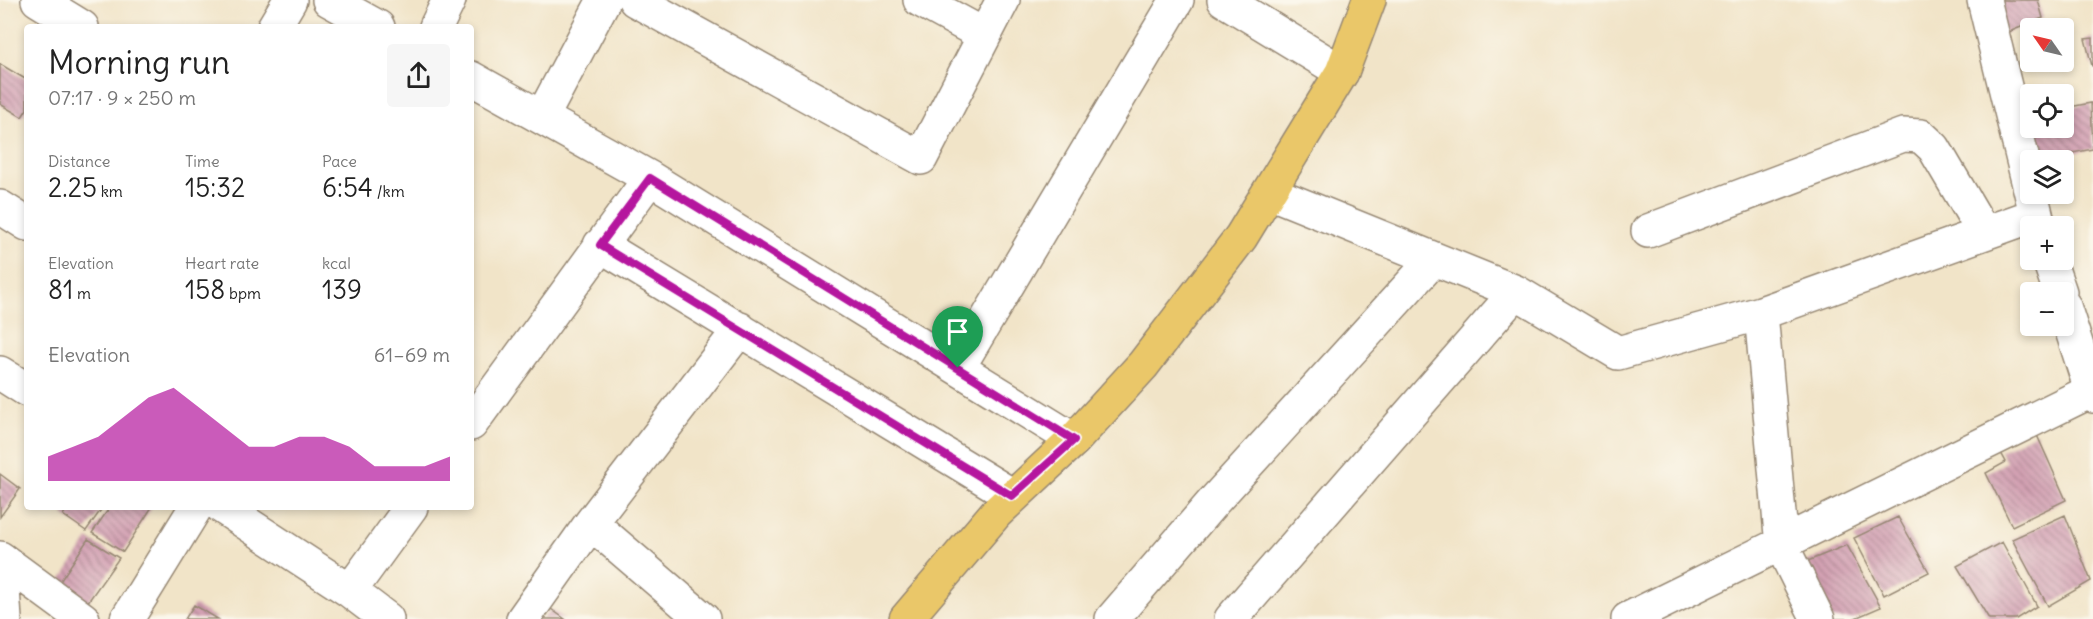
<!DOCTYPE html>
<meta charset="utf-8">
<style>
:root{--surface:#fff;--page:#f6f6f6;--text:#222;--muted:#767676;--accent:#b5179e}
body{margin:0;font-family:Delius,sans-serif;background:var(--page);color:var(--text);height:100vh;display:flex;flex-direction:column;font-size:22px;white-space:nowrap}
*{box-sizing:border-box;margin:0}
p{font-size:20px;color:var(--muted)}
.icon{flex:none;width:33px;height:33px;fill:none;stroke:currentColor;stroke-width:2;stroke-linecap:round;stroke-linejoin:round}
.map{position:relative;flex:1;overflow:hidden}
.details{position:absolute;left:24px;top:24px;width:450px;height:486px;display:flex;flex-direction:column;background:var(--surface);border-radius:6px;box-shadow:0 3px 9px #0003}
.details>*{flex:none}
.needle{width:39px;rotate:304deg}
.tools{position:absolute;left:2020px;top:18px;display:grid;gap:12px}
.tools a{display:grid;place-items:center;width:54px;height:54px;border-radius:6px;background:var(--surface);box-shadow:0 3px 9px #0003;font-size:30px}
.pin{position:absolute;display:grid;place-items:center;width:51px;height:51px;color:#fff;margin:-62px -26px;border-radius:50% 50% 50% 0;rotate:-45deg;box-shadow:0 0 6px #0007}
.pin .icon{rotate:45deg}
.round{display:grid;place-items:center;flex:none;width:63px;height:63px;border-radius:6px;background:var(--page)}
.overview{display:flex;align-items:center;justify-content:space-between;height:102px;padding:0 24px}
h1{font-size:33px;font-weight:600;line-height:45px}
.stats{display:grid;grid-template-columns:repeat(3,1fr);gap:9px;height:102px;padding:6px 24px}
.stats div{display:grid;align-content:center}
.stats b{font-size:26px;font-weight:600}
.stats small{font-size:16px;font-weight:400}
.stats p{font-size:16px}
.chart{height:168px;padding:12px 24px}
.chart p{display:flex;justify-content:space-between}
.chart svg{width:100%;height:108px;margin-top:6px;fill:var(--accent);opacity:.7}
.map>svg:first-child{display:block}
.building{fill:url(#building-back-hatch)}
.lines{fill:none;stroke-linecap:round;stroke-linejoin:round}
.minor-casing{stroke:#968773;stroke-width:36}
.major-casing{stroke:#968773;stroke-width:36}
.minor{stroke:#fff;stroke-width:33}
.major{stroke:#eac769;stroke-width:33}
.route-casing{stroke:#fff;stroke-width:12}
.route{stroke:#b5179e;stroke-width:8}
</style>
<div class="map">
<svg width="2093" height="619" viewBox="0 0 2093 619">
<defs>
<pattern id="building-back-hatch" width="6" height="6" patternUnits="userSpaceOnUse" patternTransform="scale(1.5)"><rect width="6" height="6" fill="#d3a1b3"/><path d="M-1 5l2 2M0 0l6 6M5-1l2 2" fill="none" stroke="#ac8391"/></pattern>
</defs>
<rect width="100%" height="100%" fill="#fbf7ec"/>
<filter id="ink" filterUnits="userSpaceOnUse"><feTurbulence type="fractalNoise" baseFrequency=".0167" numOctaves="2"/><feDisplacementMap in="SourceGraphic" scale="12" xChannelSelector="R" yChannelSelector="G"/><feConvolveMatrix kernelMatrix="1 2 1 2 8 2 1 2 1" color-interpolation-filters="sRGB"/></filter>
<filter id="wash" filterUnits="userSpaceOnUse"><feTurbulence type="fractalNoise" baseFrequency=".008" numOctaves="4" result="noise"/><feDisplacementMap in="SourceGraphic" scale="24" xChannelSelector="R" yChannelSelector="G"/><feGaussianBlur stdDeviation="1.35" result="paint"/><feColorMatrix in="noise" values="0 0 0 0 0 0 0 0 0 0 0 0 0 0 0 0 0 1.4 0 .05"/><feComposite in="paint" operator="in"/></filter>
<g filter="url(#wash)">
<rect width="100%" height="100%" fill="#f1e4c8"/>
<g id="blocks">
<path class="building" d="M1995,0H2038L2043,18L2004,34Z
M2093,38V66H2092L2085,39Z
M0,64L27,80V109L22,117L0,104Z
M2091,103L2093,149L2036,160L2031,128H2064V108Z
M2036,433L2066,500L2012,526L1986,473L2006,462L2000,451Z
M0,474L20,489L0,517Z
M68,507H103L86,531L63,515Z
M110,507H152L123,552L92,533Z
M2065,515L2091,581L2048,606L2012,539Z
M1898,517L1929,572L1884,595L1854,538Z
M88,539L119,558L85,606L57,586Z
M2002,542L2037,606L2016,619H1989L1957,566Z
M1847,545L1881,607L1853,619H1831L1803,563Z
M194,605L218,619H185Z
M551,609L565,619H543Z"/>
</g>
</g>
<g filter="url(#ink)">
<use href="#blocks" fill-opacity="0" stroke="#968773" stroke-width="1.5"/>
<g class="lines">
<defs>
<path id="minor" d="M38,0L82,27
M329,0L378,27
M635,0L921,158L1003,0
M920,0L984,35
M1224,0L1342,72
M1984,0L2039,226
M274,27L290,0
M436,27L449,0
M471,78L650,178L1074,440
M542,117L604,0
M1269,192L1516,292
M0,207L27,224
M1648,231L1903,135L1921,136L1934,148L1984,233
M600,245L1013,496
M2049,260L2060,292
M2064,306L2093,396
M1761,313L1782,546L1818,619
M958,368L1177,0
M0,373L27,390
M471,424L650,178
M222,507L350,591L387,619
M591,523L703,619
M0,558L83,619
M1,559L5,619
M350,591L411,507
M127,619L196,507
M523,619L591,523L740,329
M1112,619L1214,501L1434,259
M1231,619L1516,292L1618,353L1761,313L2035,215
M1628,619L2091,391"/>
<path id="major" d="M906,619L996,513L1074,440L1143,365L1241,237L1342,72L1369,0"/>
</defs>
<use href="#minor" class="minor-casing"/>
<use href="#major" class="major-casing"/>
<use href="#minor" class="minor"/>
<use href="#major" class="major"/>
</g>
</g>
<g class="lines" filter="url(#ink)">
<defs>
<path id="route" d="M650,178L1074,440L1012,496L600,245Z"/>
</defs>
<use href="#route" class="route-casing"/>
<use href="#route" class="route"/>
</g>
</svg>
<div class="tools">
<a><svg class="needle" viewBox="-14 -14 28 28"><path d="M0-13l5 13h-10z" fill="#e53935"/><path d="M0 13l5-13h-10z" fill="#767676"/></svg></a>
<a><svg class="icon" aria-label="locate" viewBox="0 0 24 24"><circle cx="12" cy="12" r="6"/><path d="M12 2v4M12 18v4M2 12h4M18 12h4"/></svg></a>
<a><svg class="icon" aria-label="layers" viewBox="0 0 24 24"><path d="M12 4l9 5-9 5-9-5zM3 14l9 5 9-5"/></svg></a>
<a>+</a>
<a>−</a>
</div>
<div class="pin" style="left:958px;top:368px;background:#1e9e55"><svg class="icon" aria-label="arrive" viewBox="0 0 24 24"><path d="M6 21V4h12l-3 4 3 4H6"/></svg></div>
<section class="details">
<div class="overview"><div><h1>Morning run</h1><p>07:17 · 9 × 250 m</p></div><a class="round"><svg class="icon" aria-label="share" viewBox="0 0 24 24"><path d="M12 15V3M7 8l5-5 5 5M5 13v7h14v-7"/></svg></a></div>
<div class="stats">
<div><p>Distance</p><b>2.25<small> km</small></b></div>
<div><p>Time</p><b>15:32</b></div>
<div><p>Pace</p><b>6:54<small> /km</small></b></div>
</div>
<div class="stats">
<div><p>Elevation</p><b>81<small> m</small></b></div>
<div><p>Heart rate</p><b>158<small> bpm</small></b></div>
<div><p>kcal</p><b>139</b></div>
</div>
<div class="chart"><p><span>Elevation</span>61–69 m</p>
<svg viewBox="0 0 160 44" preserveAspectRatio="none"><path d="M0 44V34L10 30L20 26L30 18L40 10L50 6L60 14L70 22L80 30L90 30L100 26L110 26L120 30L130 38L140 38L150 38L160 34V44z"/></svg>
</div>
</section>
</div>
